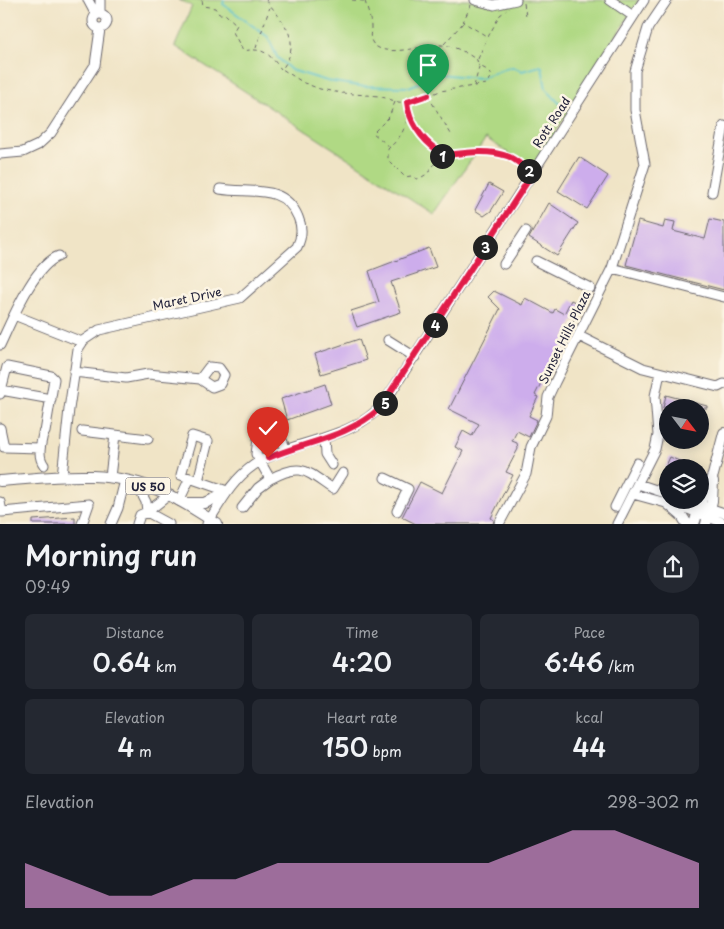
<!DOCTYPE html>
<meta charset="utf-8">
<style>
:root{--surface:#171b24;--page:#242831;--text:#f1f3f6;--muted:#9ea1a6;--accent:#d690ce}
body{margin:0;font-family:"Playpen Sans",sans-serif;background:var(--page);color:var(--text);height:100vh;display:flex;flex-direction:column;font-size:19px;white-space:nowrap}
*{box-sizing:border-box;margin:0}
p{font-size:16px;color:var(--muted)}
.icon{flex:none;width:28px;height:28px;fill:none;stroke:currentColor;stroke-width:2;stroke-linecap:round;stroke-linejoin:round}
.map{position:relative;height:524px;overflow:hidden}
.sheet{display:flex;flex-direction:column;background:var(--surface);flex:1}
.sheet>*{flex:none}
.needle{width:32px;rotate:122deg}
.fabs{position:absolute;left:659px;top:399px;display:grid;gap:10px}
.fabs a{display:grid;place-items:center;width:50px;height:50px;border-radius:50%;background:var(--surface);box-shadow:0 2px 12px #0003;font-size:25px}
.pin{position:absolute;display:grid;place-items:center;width:42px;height:42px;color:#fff;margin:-51px -21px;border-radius:50% 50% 50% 0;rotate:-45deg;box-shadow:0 0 5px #0007}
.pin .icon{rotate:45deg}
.km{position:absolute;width:25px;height:25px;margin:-12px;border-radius:50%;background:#222;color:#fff;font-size:14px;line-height:25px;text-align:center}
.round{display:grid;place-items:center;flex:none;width:52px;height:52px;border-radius:26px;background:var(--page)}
.head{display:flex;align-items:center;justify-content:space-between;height:85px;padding:0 25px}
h1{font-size:28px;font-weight:600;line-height:38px}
.metrics{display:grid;grid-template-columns:repeat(3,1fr);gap:8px;height:85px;padding:5px 25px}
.metrics div{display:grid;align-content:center;border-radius:8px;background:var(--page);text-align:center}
.metrics b{font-size:25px;font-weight:600}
.metrics small{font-size:14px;font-weight:400}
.metrics p{font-size:14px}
.chart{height:140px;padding:10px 25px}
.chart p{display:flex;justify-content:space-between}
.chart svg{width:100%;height:90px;margin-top:5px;fill:var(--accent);opacity:.7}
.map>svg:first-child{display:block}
.green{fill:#b0d984;stroke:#697e60}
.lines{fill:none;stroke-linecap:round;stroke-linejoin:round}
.stream{stroke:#50bec7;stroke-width:2}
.building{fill:#cdadec}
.minor-casing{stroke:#6a666c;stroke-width:11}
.major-casing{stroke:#6a666c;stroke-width:12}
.path{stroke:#6a666c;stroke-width:1;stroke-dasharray:4 4;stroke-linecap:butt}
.minor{stroke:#fff;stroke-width:9}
.major{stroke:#fff;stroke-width:10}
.route-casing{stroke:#fff;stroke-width:10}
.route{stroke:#e11d48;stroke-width:6}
.labels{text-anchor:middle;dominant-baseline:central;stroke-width:5;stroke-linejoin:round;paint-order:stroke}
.shield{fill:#fcf5e5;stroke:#63616e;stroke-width:1}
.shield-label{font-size:11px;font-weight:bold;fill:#22223b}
.street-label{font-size:12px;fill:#22223b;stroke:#fcf5e5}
</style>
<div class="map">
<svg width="724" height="524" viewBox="0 0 724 524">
<rect width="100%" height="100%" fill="#fcf5e5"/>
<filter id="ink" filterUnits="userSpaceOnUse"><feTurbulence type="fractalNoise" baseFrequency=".02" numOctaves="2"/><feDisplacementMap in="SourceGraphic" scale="10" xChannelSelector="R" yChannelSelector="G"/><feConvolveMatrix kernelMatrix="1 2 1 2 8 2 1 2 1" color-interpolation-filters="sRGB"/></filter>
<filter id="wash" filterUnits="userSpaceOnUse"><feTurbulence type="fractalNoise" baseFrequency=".0096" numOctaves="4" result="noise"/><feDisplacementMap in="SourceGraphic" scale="20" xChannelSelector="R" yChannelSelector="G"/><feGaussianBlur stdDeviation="1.12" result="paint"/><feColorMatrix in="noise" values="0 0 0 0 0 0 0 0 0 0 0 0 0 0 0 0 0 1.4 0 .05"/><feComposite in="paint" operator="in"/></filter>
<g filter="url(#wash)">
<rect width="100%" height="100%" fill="#f0e4c6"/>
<path class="green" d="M179,0H639L532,169L486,138L434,214L175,46L192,6Z"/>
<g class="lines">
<path class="stream" d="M224,0L223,4L268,37L277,57L291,70L327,81L359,86L409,87L439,74L480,78L506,68L513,67L522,71L540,66L542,67L546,89L561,105"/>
</g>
<g id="blocks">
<path class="building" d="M579,157L608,176L587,209L558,191Z
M489,184L503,192L491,211L484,216L475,210Z
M549,203L578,223L557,256L529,238Z
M710,219L724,222V290L626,265L638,221L663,228L665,220L675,222L673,231L705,239Z
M429,248L436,267L391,282L401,312L357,327L351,311L379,302L369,271Z
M494,291L522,305L525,298L553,313L555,309L564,314L571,300L581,305L565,337L569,339L559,360L554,357L535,395L538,397L529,416L537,420L529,437L517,431L512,441L517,443L518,449L506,472L513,475L491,518L494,520L493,524H416L402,517L420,482L442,493L463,451L455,447L463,431L472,436L479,424L449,409L500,309L488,297Z
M359,339L366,360L321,374L315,354Z
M325,384L331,404L287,420L281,399Z
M666,395L707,406V408H663Z
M670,457L686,464L684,468H665Z
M75,517V524H33V520Z"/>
</g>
</g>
<g filter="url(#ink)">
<use href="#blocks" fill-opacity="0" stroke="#6a666c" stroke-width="1"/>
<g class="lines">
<defs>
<path id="minor" d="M88,0L96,15
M475,0L494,5L516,0
M610,0L633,16
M100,13V0
M93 21a7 7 0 1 1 14 0a7 7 0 1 1-14 0Z
M0,154L23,152L38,145L51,133L95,65L100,29
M712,192L724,126
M536,261L590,288
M504,264L526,231
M612,268L645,164L635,110V71L648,28L667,0
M14,315L82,342
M579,336L643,368L718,387L724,384
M388,340L415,357
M0,345C12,320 33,266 59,256
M74,372L126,378L148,374L200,379L212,387L220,384L224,375L219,368L209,367L200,379
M1,390L51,399
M0,394L7,367L51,376L54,379L45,432L43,434C41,444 37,456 44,465
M0,428L4,447L40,448
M82,431L115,435
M324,438L325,454L332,465
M285,451C284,439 278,433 266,432L258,439L256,454L270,479C302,462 306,471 333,489L343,473
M62,476L69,409L78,349L84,340L99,330L240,298L297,247C302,237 303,228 298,217C284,183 250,194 220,189
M110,477L115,435L148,439
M385,478L408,489L397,511
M198,481L208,441L192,436L181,475L227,491
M136,483L146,502L147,512L169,495
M638,484L668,494
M633,494L688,509L724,523
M685,500L724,513
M179,501L190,478
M0,502L2,512L89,504L82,524
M615,507L637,463
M242,508L258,488L270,479
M111,524L118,508L125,480
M137,524L140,515L147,512L169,524
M207,524C221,502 232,480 254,465C295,438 351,442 384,403L644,0
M499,524L526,474L531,447L546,416L548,397L555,382L612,268L724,297
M617,524L655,449L658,435L655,396L660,373"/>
<path id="major" d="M0,481C54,477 109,468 160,491C181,500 199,512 217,524
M185,503H205L225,494
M668,504L682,516L687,524
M694,524L702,499L713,475L724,433
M706,524L712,501L713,481"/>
</defs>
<use href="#minor" class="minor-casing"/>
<use href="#major" class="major-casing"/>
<path class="path" d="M202,0L203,6L215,8L219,14H225L237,25L233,32L243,51C264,47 269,54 281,69
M266,0C284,23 303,41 282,69L304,83L320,89L341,93L379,96L398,102L411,103L440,91L474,86L479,68L477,60C467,53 455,46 442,45C426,44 382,60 372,42C369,36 371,34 371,27C371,19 367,9 365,1L369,0
M352,0L364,1
M524,3L526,16
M471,5L463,22L488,37L500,15L507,10
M444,44L463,23
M256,48L270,7
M478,59L487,38
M474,86L487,84L492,76L489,71L478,65
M428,96L451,134
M395,102L389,117L373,133L390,147C404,135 409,121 407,103
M390,147L388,149V160L405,177L411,176L417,179C430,175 437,164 437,150L422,137L409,117
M438,156C475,152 494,145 526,169"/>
<use href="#minor" class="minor"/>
<use href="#major" class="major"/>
</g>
</g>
<g class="lines" filter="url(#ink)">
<defs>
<path id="route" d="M268,458C305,442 349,437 380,408L533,173C524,168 516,159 507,156C485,148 459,154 437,156V150C421,139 409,121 407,102L428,95"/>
</defs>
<use href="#route" class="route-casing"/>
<use href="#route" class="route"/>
</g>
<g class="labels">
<rect class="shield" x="125.5" y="477.5" width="45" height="17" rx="4"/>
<g class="shield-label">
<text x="148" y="486">US 50</text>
</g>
<g class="street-label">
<text transform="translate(551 122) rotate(-57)">Rott Road</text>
<text transform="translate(187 298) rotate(-12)">Maret Drive</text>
<text transform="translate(564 337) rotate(-64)">Sunset Hills Plaza</text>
</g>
</g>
</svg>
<div class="fabs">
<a><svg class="needle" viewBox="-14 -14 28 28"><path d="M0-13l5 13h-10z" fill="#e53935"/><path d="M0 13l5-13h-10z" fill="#9ea1a6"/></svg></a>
<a><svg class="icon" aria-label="layers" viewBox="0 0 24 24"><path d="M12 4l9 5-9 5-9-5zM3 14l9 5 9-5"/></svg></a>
</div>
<div class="pin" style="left:428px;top:95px;background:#1e9e55"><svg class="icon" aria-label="arrive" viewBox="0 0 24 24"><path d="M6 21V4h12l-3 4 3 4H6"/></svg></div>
<div class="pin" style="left:268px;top:458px;background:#d93025"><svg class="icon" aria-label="check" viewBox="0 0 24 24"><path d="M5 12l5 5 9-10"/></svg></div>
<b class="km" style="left:442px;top:156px">1</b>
<b class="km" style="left:529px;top:171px">2</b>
<b class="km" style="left:485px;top:247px">3</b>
<b class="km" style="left:435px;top:325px">4</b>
<b class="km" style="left:385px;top:403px">5</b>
</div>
<section class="sheet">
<div class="head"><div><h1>Morning run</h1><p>09:49</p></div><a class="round"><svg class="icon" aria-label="share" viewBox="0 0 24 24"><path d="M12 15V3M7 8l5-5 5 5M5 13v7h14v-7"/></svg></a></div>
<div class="metrics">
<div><p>Distance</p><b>0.64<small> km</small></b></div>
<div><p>Time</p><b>4:20</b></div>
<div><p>Pace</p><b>6:46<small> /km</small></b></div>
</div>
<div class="metrics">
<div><p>Elevation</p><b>4<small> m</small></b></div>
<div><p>Heart rate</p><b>150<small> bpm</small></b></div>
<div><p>kcal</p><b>44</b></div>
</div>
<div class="chart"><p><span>Elevation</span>298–302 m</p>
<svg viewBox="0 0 160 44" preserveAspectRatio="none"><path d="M0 44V22L10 30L20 38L30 38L40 30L50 30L60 22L70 22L80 22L90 22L100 22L110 22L120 14L130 6L140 6L150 14L160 22V44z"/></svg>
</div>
</section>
